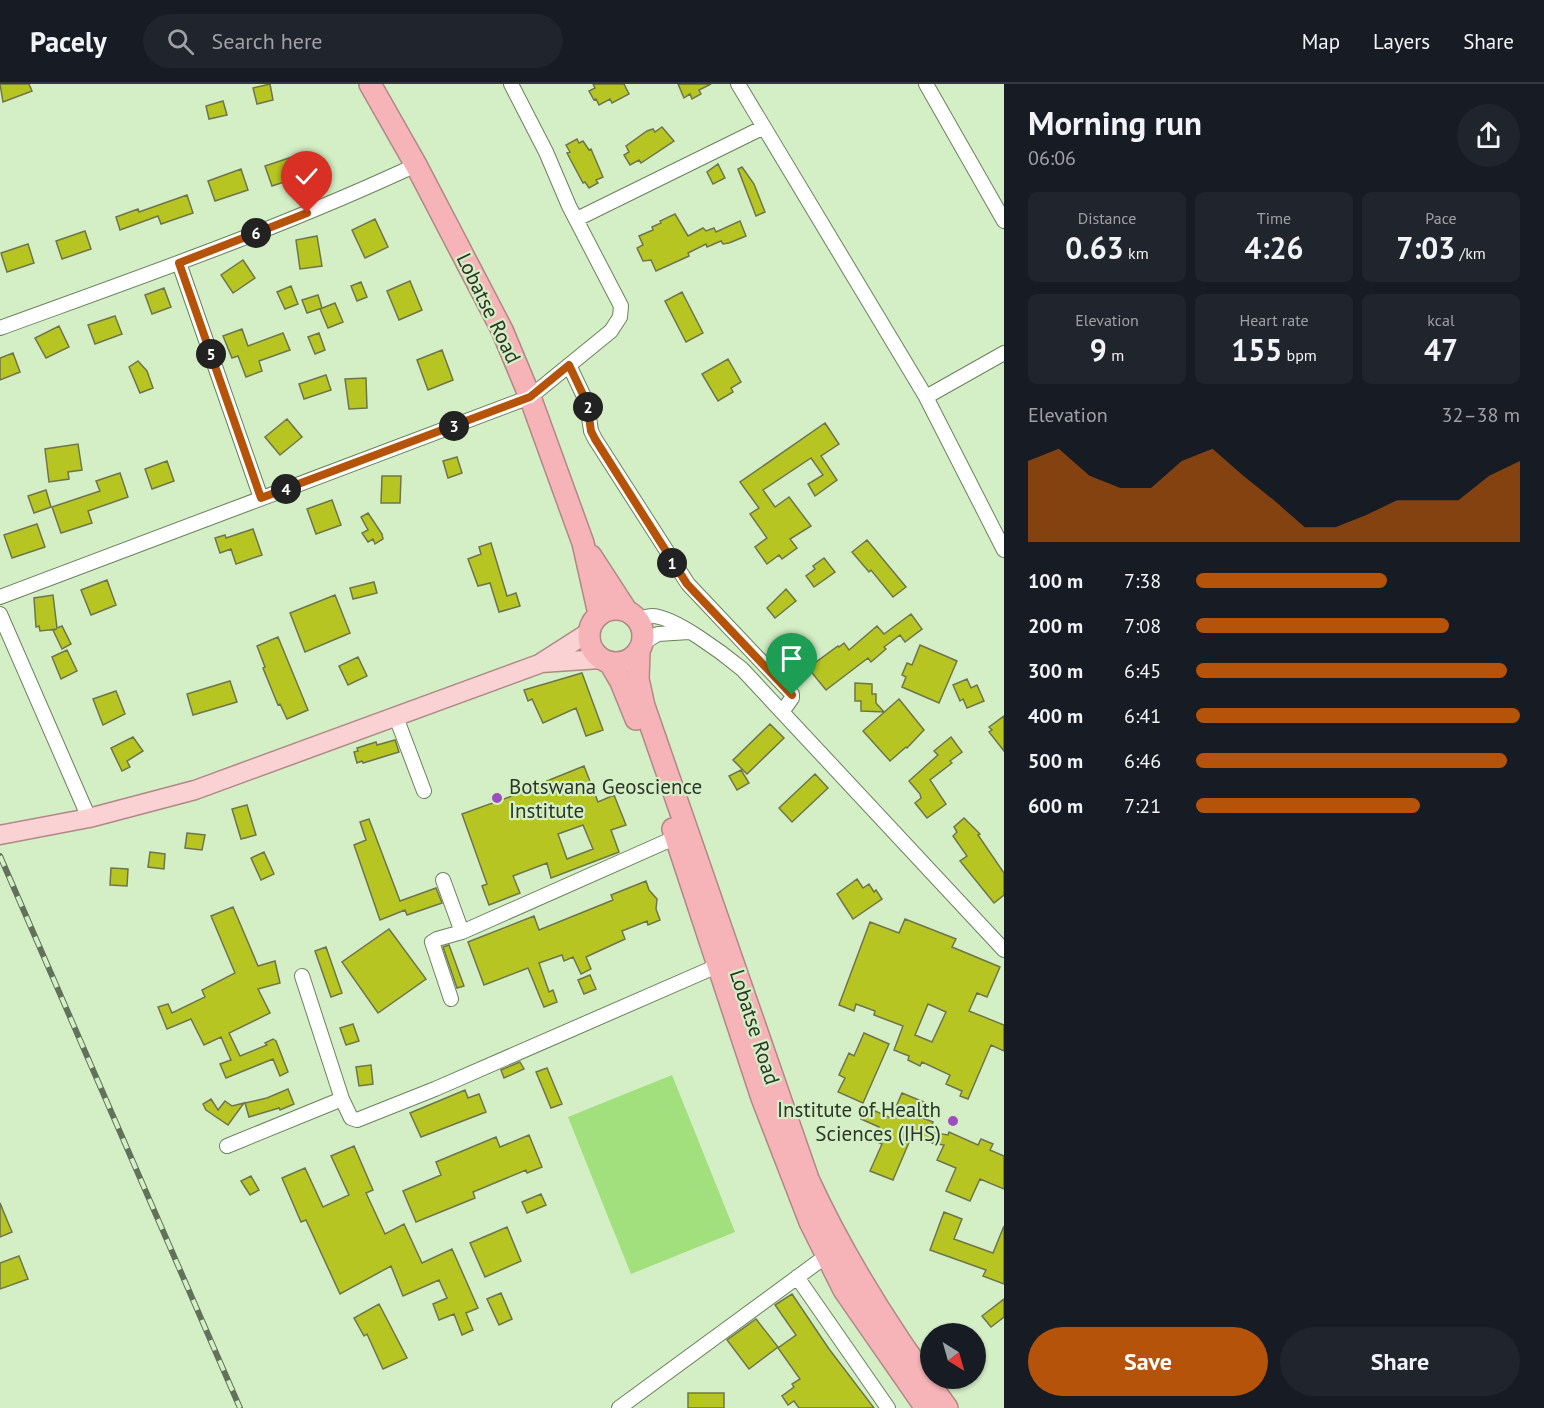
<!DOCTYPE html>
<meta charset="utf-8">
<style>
:root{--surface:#171b24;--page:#20242c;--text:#f1f3f6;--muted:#9ea1a6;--line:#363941;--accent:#b45309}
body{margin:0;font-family:"PT Sans",sans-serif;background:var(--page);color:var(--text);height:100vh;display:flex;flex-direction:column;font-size:22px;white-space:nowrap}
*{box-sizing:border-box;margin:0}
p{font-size:20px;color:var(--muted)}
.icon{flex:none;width:33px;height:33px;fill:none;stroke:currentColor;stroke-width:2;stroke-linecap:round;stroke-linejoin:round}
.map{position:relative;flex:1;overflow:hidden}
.side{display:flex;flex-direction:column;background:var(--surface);width:540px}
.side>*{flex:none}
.needle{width:39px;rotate:143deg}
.controls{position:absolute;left:920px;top:1239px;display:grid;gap:12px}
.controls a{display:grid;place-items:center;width:66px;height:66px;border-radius:50%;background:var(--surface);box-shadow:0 2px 4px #0004;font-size:30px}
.pin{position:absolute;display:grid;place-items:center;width:51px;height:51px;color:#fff;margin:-62px -26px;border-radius:50% 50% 50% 0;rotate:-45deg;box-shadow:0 0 6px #0007}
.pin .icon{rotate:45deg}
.km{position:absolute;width:30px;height:30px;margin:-15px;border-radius:50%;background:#222;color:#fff;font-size:16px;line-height:30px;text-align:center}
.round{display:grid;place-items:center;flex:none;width:63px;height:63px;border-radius:32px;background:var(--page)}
.overview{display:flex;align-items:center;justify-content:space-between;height:102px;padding:0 24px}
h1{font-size:33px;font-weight:800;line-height:45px}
.figures{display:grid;grid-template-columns:repeat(3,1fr);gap:9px;height:102px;padding:6px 24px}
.figures div{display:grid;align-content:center;border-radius:9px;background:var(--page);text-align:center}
.figures b{font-size:30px;font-weight:800}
.figures small{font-size:16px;font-weight:400}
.figures p{font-size:16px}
.chart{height:168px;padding:12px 24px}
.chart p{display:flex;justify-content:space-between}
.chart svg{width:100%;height:108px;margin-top:6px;fill:var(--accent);opacity:.7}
.primary-button{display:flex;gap:12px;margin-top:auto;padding:12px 24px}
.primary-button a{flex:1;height:69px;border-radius:36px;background:var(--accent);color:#fff;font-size:24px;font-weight:800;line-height:69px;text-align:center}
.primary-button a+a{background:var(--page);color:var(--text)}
ul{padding:0 24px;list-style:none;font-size:20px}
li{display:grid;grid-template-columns:96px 72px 1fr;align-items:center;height:45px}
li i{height:15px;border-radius:8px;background:var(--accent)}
header{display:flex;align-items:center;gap:36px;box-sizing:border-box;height:84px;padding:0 30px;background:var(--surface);border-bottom:2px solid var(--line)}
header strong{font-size:28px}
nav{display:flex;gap:33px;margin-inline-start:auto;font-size:21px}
.search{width:420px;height:54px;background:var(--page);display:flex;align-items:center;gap:15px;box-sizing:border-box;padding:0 21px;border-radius:33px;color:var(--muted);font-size:22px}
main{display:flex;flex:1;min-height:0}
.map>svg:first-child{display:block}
.green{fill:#a1e07c}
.building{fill:#b7c523;stroke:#6f754a;stroke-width:1.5;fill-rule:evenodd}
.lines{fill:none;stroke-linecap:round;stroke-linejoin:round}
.minor-casing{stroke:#6a825d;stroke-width:16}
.major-casing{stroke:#b08885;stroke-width:21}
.highway-casing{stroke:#b08885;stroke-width:24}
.minor{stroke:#fff;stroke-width:14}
.major{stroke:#fad2d4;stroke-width:18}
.highway{stroke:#f7b4b8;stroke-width:21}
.rail-casing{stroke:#62725a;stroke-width:6}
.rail{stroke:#d4efc6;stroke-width:4;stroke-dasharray:11;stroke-linecap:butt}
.route-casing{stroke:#fff;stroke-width:12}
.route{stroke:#b45309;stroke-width:8}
.poi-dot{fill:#9d4dbe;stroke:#d4efc6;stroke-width:2}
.labels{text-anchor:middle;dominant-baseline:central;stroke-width:4.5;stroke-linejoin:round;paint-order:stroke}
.street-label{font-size:21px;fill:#2b3626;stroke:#d4efc6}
.poi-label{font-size:21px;fill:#2b3626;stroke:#d4efc6;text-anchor:start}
</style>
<header>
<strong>Pacely</strong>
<div class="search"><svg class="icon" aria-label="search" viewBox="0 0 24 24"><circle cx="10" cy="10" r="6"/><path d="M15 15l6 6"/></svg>Search here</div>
<nav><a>Map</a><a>Layers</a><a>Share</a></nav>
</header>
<main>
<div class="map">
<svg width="1004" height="1324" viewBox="0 0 1004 1324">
<rect width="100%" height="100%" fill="#d4efc6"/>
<path class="green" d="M672,991L735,1148L631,1190L568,1033Z"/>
<path class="building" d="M0,0H29L32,7L3,18Z
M270,0L273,16L257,20L253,4Z
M593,0H624L629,10L612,19L610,15L599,21L596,15L594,16L589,7L595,4Z
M678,0H711L699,6L701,10L692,15L690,10L684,14Z
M223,17L227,31L209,35L206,22Z
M662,43L674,57L641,79L639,76L630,81L624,71L629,68L626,62L647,47L653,45L655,48Z
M577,55L579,59L583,57L589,66L591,65L603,93L596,96L598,99L589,104L585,98L583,99L567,69L570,68L566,61Z
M292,73L299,93L272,102L265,82Z
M718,80L725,94L713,100L707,88Z
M742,83L754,100L765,128L756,132L738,85Z
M241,85L248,106L215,117L208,97Z
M187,111L193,129L161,140L158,132L120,146L116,133L138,125L139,128Z
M675,130L688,152L703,144L706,147L714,144L716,148L740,137L746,152L729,159L723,160L721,157L707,163L706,160L688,169L689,172L656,187L651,176L643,177L637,164L643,161L639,152L653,146L652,143L661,139L660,137Z
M375,135L388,163L365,174L352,146Z
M85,147L91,165L62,175L56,157Z
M317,152L322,182L300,185L296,156Z
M28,160L34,179L7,188L1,169Z
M243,176L255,194L233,209L221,191Z
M410,197L422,226L399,236L387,207Z
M361,198L367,213L357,217L351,202Z
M291,202L298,220L285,225L277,208Z
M164,204L171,223L152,230L145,211Z
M682,208L703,249L686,258L665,217Z
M318,211L322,224L307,229L302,216Z
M335,219L343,238L328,244L320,225Z
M115,232L122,250L95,260L88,241Z
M59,242L69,263L46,274L35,254Z
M242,245L248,262L283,249L290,266L259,277L262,287L246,293L238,272L232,274L223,252Z
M319,249L325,266L315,270L308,253Z
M442,266L453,296L428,306L417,276Z
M13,269L20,288L0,296V274Z
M728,275L741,298L731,304L733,308L718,317L702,290Z
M138,277L147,287L153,304L140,309L129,283Z
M326,291L331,306L304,315L299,300Z
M366,294L367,324L349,325L345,295Z
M287,335L302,353L280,371L265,353Z
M825,339L839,360L821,372L837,396L815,412L808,400L823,391L811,374L763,406L775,423L789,413L811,442L790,455L797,464L782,475L779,471L767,480L755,463L767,454L750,430L759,424L740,398Z
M78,360L82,386L68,388L69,395L49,398L45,365Z
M457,373L462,389L448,394L443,377Z
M167,377L174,397L152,405L145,385Z
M120,389L128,413L88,427L92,439L61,449L52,423L100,407L96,397Z
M382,392H401L400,419H381Z
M46,406L51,423L34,429L28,412Z
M332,416L341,441L316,450L307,425Z
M368,429L382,450L383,455L375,460L373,455L368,458L362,449L368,446L361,433Z
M37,440L45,463L12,474L4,451Z
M253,445L262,471L236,480L231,465L220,469L215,454L225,451L226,454Z
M867,456L906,503L893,513L871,486L869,488L852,468Z
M491,459L507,512L516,509L520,522L499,528L490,499L478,502L468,475L481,470L479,463Z
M824,474L835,488L814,503L806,492L815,485L813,482Z
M107,496L116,521L91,531L81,506Z
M374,498L377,509L353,515L350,504Z
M786,505L796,517L775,534L767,524Z
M53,511L57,544L62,542L71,560L62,565L53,546L57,545L40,547L39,542L36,543L34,514Z
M335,511L350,549L305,568L290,529Z
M911,530L922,545L905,558L900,551L884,563L886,565L871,578L868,574L826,606L808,584L838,562L839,563L844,559L849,566L877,542L884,550Z
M278,553L308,626L287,635L280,620L278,621L263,584L265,583L257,562Z
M920,561L957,577L939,619L902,603L906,593L902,591L907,579L912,581Z
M67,566L77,587L61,595L52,573Z
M358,573L367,592L348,601L339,582Z
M582,589L603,646L586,652L576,624L543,639L532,615L528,617L524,606Z
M967,595L971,604L977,601L984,617L967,624L963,615L960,617L953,601Z
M230,597L237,618L193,631L187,610Z
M855,599L872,600V610H876V619L884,628L861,627V617H855Z
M116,607L125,630L103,641L93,615Z
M899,615L924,646L907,664L906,663L890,677L863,647Z
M1004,632V667L989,648L992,646L989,643Z
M770,640L784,654L747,690L733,676Z
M133,653L143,667L127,677L130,683L122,687L111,664Z
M951,653L962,668L950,677L952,679L930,696L946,720L927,734L915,719L921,714L920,710L909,697L938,671L934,667Z
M395,656L399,668L363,679L362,677L357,679L354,668L358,667L357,664L376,658L377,661Z
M584,682L598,718L614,711L626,741L611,746L619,768L551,794L547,779L513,792L520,809L489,821L482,802L487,800L462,730L548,699L547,697ZM583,741L593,765L567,775L558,750Z
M741,686L749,699L737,706L729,692Z
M815,690L828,704L792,738L779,724Z
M247,721L256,751L241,755L232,725Z
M964,734L980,750L978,751L1004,789V811L994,819L960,777L967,772L953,752L957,748L954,743Z
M369,735L400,817L436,804L442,819L407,831L405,826L380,836L354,761L366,756L360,738Z
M187,749L205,751L202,766L185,764Z
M150,768L165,770L164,785L148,783Z
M264,768L274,790L261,796L251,774Z
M111,784L128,785L127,802L110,801Z
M857,795L863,804L869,800L874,808L876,806L882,815L853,835L837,810Z
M646,797L649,806L657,815L656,825L660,836L648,841L647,837L622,847L625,855L586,873L591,885L581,890L573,873L564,877L562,871L539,879L549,908L553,906L557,918L544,923L528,884L484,901L468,858L534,832L539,846L613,816L611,811Z
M233,823L258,882L275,877L280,899L258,905L270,929L229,949L240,972L267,961L265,959L273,955L276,957L288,988L280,992L273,975L226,994L220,980L231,976L221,953L204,961L191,935L167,945L158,923L168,920L172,929L205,913L202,906L235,889L211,832Z
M905,835L956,855L952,863L1000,883L987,913L977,909L969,927L1004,941V967L991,961L968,1015L960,1012L962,1007L946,1000L950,991L922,978L920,982L908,976L909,972L894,966L903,942L874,931L875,927L856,920L854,927L839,921L870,838L899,849ZM928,920L946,928L932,958L915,951Z
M389,845L426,895L378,929L342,878Z
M449,861L464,902L457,904L443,863Z
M326,863L342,909L331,913L315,867Z
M590,891L596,905L584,910L578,896Z
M353,940L359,957L346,961L340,944Z
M864,949L889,960L863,1019L838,1008L845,994L839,991L849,969L854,972Z
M520,978L524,985L504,994L501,986Z
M371,981L373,1000L359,1002L356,983Z
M547,984L562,1020L551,1024L536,988Z
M288,1005L294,1020L280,1026L279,1024L249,1033L245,1019L267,1014Z
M465,1006L468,1014L479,1010L486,1028L421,1053L410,1029Z
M902,1009L926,1019L920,1033L933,1038L929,1048L948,1051L949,1048L978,1061L981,1055L993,1060L990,1066L1004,1072V1105L980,1095L970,1117L946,1107L956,1084L937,1076L944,1061L932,1059V1057L913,1049L893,1096L870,1087L882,1060L873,1056L879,1043L861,1035L866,1023L891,1034Z
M211,1015L218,1026L225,1017L232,1022L244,1019L228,1041L206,1026L203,1020Z
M529,1051L542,1083L527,1089L526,1086L473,1108L475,1114L416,1138L403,1107L441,1091L436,1078L496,1053L500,1063Z
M354,1062L373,1106L366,1109L385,1150L404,1140L422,1179L452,1165L478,1224L466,1229L473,1246L462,1251L454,1230L439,1236L433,1220L447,1214L439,1196L403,1212L391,1182L340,1210L306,1136L301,1138L282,1094L305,1084L323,1123L349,1111L331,1072Z
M251,1092L259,1106L250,1111L241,1097Z
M541,1110L546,1121L527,1129L522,1118Z
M0,1119L12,1148L0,1153Z
M944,1128L962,1135L954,1155L993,1169L1004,1142V1200L983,1192L986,1186L930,1166Z
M507,1143L521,1177L485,1193L470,1159Z
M19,1172L28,1195L0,1205V1179Z
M501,1209L512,1235L499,1241L487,1215Z
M792,1210L829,1265L874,1324H799L794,1317L788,1321L782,1312L794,1303L792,1300L800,1295L778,1264L796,1251L775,1221Z
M1004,1215V1233L991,1243L982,1232Z
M379,1220L407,1274L383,1285L367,1250L364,1252L354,1234Z
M756,1235L778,1263L749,1285L727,1256Z
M688,1309H724V1324H688Z"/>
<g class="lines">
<defs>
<path id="minor" d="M738,0L926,313L1004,466
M926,0L1004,137
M577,135L762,44
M179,179L261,414
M0,244C140,193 281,144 416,81
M569,281L587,319L591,347L595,355L688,500L792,610V614L782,628
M926,313L1004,269
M0,513L530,313L611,247L620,233L621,222L569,122L546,68L511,0
M0,530L89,734
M638,535C643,534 648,532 652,532C674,532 725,571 742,585L1004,866
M643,559L658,550L689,548
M396,633L424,707
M443,796L462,848L681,751
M302,892L342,1015L351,1034L357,1036L435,1005L724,879
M451,915L432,858L437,855L462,848
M227,1062L342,1015
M797,1193L888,1324
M619,1324L833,1167"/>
<path id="major" d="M541,579L600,575
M0,751L89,734L195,706L539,580L589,548"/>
<path id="highway" d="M370,0L416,81L502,246L530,313L583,459L599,530
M591,472L626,526
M589 552a27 27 0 1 1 54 0a27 27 0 1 1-54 0Z
M639,568L638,595L644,622L808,1095C846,1178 893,1251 947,1324
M610,579L621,598L636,635
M673,745L762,1014L810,1138L844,1206L926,1324"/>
</defs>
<use href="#minor" class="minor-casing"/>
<use href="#major" class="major-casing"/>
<use href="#highway" class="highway-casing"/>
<use href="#minor" class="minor"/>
<use href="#major" class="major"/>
<use href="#highway" class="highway"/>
<defs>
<path id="rail" d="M0,772L240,1324"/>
</defs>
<use href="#rail" class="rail-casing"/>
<use href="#rail" class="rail"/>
</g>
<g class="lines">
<defs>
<path id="route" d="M307,129L179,179L261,414L530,313L569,281L587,319L591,347L595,355L687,500L792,611"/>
</defs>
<use href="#route" class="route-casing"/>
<use href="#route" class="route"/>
</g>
<g class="poi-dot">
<circle cx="497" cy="714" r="6"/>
<circle cx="953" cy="1037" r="6"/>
</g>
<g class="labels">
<g class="street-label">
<text transform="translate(489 224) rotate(64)">Lobatse Road</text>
<text transform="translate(755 943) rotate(72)">Lobatse Road</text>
</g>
<g class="poi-label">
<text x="509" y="702">Botswana Geoscience<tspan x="509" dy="24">Institute</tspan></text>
<text x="941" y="1025" text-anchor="end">Institute of Health<tspan x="941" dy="24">Sciences (IHS)</tspan></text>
</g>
</g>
</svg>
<div class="controls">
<a><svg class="needle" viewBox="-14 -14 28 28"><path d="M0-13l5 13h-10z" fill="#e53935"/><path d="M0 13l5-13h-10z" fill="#9ea1a6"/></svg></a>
</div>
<div class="pin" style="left:792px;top:611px;background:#1e9e55"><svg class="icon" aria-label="arrive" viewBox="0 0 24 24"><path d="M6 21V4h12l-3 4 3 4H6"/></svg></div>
<div class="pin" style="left:307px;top:129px;background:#d93025"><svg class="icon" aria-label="check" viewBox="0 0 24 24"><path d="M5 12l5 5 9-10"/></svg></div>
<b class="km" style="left:672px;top:479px">1</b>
<b class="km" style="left:588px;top:323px">2</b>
<b class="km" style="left:454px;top:342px">3</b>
<b class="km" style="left:286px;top:405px">4</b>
<b class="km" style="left:211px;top:270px">5</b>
<b class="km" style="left:256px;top:149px">6</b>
</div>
<section class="side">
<div class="overview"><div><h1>Morning run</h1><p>06:06</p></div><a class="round"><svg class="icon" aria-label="share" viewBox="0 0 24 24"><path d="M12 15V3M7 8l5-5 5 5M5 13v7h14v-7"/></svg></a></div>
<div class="figures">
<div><p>Distance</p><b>0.63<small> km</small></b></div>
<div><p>Time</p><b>4:26</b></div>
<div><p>Pace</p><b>7:03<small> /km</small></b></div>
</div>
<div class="figures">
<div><p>Elevation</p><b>9<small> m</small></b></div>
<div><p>Heart rate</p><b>155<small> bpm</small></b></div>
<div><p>kcal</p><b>47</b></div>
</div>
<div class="chart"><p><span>Elevation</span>32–38 m</p>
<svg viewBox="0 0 160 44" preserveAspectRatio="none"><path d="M0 44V11L10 6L20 17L30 22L40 22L50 11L60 6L70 17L80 27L90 38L100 38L110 33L120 27L130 27L140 27L150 17L160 11V44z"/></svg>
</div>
<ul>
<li><b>100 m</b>7:38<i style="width:59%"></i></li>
<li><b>200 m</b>7:08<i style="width:78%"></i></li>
<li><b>300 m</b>6:45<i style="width:96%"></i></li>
<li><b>400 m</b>6:41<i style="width:100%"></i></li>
<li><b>500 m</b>6:46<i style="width:96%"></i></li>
<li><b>600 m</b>7:21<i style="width:69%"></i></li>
</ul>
<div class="primary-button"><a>Save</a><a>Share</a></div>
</section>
</main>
